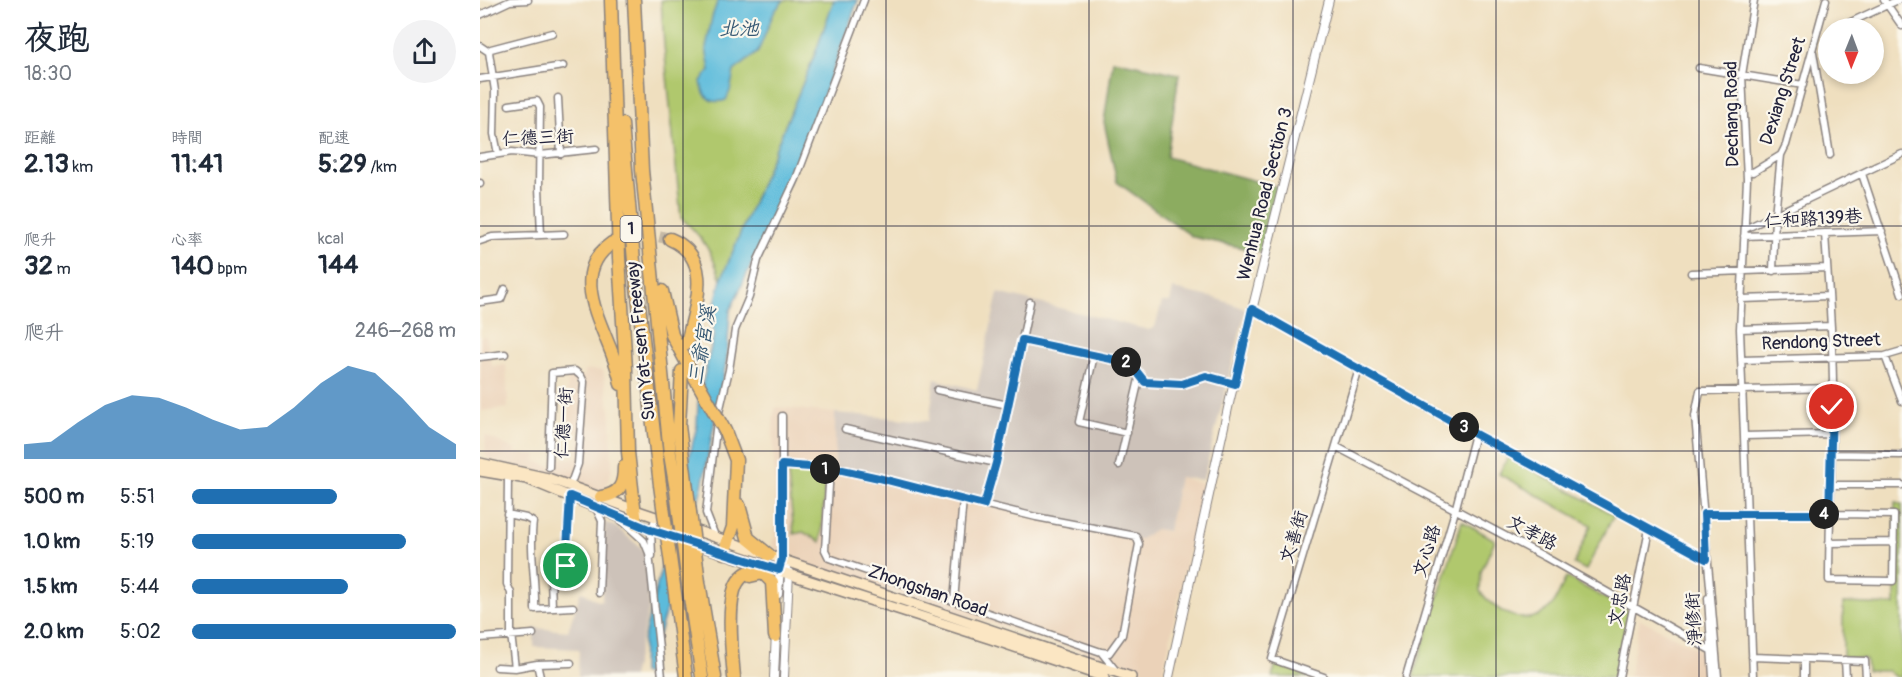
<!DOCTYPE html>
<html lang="zh-TW">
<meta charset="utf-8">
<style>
:root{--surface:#fff;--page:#f2f2f3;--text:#1f2937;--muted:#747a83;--accent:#1f6fb2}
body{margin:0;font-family:Pangolin,"LXGW WenKai TC",sans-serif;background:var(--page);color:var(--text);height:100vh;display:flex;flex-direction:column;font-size:22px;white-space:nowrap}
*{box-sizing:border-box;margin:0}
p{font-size:20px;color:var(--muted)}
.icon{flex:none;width:33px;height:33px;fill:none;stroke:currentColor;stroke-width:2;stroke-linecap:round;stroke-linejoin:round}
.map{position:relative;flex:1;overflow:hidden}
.details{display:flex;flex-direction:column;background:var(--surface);width:480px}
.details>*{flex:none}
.needle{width:39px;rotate:181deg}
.tools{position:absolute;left:1338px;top:18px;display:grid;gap:12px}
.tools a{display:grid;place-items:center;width:66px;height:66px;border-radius:50%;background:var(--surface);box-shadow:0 3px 9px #0003;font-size:30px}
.pin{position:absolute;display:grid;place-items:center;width:51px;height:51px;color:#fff;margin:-26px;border:3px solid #fff;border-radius:50%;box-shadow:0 2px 6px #0007}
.km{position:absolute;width:30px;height:30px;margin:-15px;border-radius:50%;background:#222;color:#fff;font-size:16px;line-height:30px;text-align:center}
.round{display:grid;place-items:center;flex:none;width:63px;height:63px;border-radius:32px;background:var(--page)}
.headline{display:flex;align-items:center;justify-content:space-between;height:102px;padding:0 24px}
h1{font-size:33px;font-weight:700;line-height:45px}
.metrics{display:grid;grid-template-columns:repeat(3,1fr);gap:9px;height:102px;padding:6px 24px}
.metrics div{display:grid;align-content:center}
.metrics b{font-size:26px;font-weight:700}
.metrics small{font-size:16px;font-weight:400}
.metrics p{font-size:16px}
.chart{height:168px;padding:12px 24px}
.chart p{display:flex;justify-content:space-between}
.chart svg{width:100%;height:108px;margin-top:6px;fill:var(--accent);opacity:.7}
ul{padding:0 24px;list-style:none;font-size:20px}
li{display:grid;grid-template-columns:96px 72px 1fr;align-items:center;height:45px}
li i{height:15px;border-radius:8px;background:var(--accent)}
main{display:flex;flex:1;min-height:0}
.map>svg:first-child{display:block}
.built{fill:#ebd2b8}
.industrial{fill:#cdc2b9}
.green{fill:#b0c86d;stroke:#697554;stroke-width:1.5}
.forest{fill:#8cac60;stroke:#57674e;stroke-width:1.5}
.water{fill:#5cbbdb;stroke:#3f6e8b;stroke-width:1.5}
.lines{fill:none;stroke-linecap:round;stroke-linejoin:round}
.motorway-tunnel{stroke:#c6b9a5;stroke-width:12;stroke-dasharray:12 6;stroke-linecap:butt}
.minor-casing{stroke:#88807d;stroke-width:9}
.tertiary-casing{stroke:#88807d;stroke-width:10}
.secondary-casing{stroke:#88807d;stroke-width:12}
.motorway-casing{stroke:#88807d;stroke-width:15}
.minor{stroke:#fff;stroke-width:6}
.tertiary{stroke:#fff;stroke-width:8}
.secondary{stroke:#fbe6c3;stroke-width:9}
.motorway{stroke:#f4c16a;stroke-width:12}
.motorway-bridge-casing{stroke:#88807d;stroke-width:15;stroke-linecap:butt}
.motorway-bridge{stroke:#f4c16a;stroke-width:12}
.route-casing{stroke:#fff;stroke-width:12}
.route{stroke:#1f6fb2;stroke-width:8}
.grid{fill:none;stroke:#22223b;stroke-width:1.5;stroke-opacity:0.55}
.labels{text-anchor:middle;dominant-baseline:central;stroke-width:4.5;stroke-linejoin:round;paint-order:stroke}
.shield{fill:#fbf7ec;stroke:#636270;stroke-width:1.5}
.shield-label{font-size:16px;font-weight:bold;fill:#22223b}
.street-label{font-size:18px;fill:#22223b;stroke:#fbf7ec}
.water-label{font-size:20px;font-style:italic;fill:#365873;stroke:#fbf7ec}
</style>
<main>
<section class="details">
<div class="headline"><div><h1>夜跑</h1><p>18:30</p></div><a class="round"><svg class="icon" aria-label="share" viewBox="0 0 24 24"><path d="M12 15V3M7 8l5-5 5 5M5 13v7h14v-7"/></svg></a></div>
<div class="metrics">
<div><p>距離</p><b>2.13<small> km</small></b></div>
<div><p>時間</p><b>11:41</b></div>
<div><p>配速</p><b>5:29<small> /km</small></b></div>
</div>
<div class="metrics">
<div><p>爬升</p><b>32<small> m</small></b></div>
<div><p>心率</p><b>140<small> bpm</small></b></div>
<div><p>kcal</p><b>144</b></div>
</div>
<div class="chart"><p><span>爬升</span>246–268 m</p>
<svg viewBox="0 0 160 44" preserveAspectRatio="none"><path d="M0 44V38L10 37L20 29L30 22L40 18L50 19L60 23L70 28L80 32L90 31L100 23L110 13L120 6L130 9L140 19L150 31L160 38V44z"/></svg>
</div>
<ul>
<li><b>500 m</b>5:51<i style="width:55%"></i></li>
<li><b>1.0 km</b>5:19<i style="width:81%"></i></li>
<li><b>1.5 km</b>5:44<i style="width:59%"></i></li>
<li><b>2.0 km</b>5:02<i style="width:100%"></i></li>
</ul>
</section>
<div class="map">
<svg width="1422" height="677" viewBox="0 0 1422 677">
<rect width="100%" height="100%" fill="#fbf7ec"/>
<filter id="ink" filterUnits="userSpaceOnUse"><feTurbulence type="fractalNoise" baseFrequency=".0167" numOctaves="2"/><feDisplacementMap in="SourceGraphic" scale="12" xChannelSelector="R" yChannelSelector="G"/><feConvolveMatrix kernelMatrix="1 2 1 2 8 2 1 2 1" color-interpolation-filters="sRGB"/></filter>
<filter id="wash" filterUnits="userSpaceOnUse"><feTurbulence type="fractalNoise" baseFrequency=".008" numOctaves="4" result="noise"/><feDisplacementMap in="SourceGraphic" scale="24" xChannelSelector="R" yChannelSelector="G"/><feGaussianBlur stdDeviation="1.35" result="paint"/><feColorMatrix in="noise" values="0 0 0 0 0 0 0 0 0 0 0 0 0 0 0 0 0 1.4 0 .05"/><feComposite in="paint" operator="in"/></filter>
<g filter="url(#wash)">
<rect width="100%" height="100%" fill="#efdfbf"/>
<path class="built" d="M6,336L12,366L26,365L28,408L0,411V337Z
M105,370H123L131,418L132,469L124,493L10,460L6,456L5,435L36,450L35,453L57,455L56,461L74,468L76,458H97L99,432L85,431L88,376H105Z
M296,407L355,413V470L676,529L688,531L699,477L723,484L682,677L295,555L292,542L295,536V508L293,417Z
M1160,619L1226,653L1228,677H1149Z"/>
<path class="industrial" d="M693,289L735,298L766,309L723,480L699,477L688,531L676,529L659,540L355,470V413L449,421L455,379L497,390L518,293L669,330L675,327L682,302H690Z
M125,522L136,527L166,552L169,608L152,677H98L99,649L54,647V628L88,631L101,591L118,601L122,600Z"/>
<path class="green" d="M181,0H354L335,54L241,280C232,252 223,237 201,218L184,45Z
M1028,457L1134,515L1106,570L1094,564L1111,525L1019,474Z
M312,471L341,474L345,481L341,542L323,532L314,534L308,475Z
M1415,502L1422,505V677H1415L1408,671H1387L1386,659L1363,657V603L1415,605Z
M982,521L1015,540L1001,572L1000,591C1016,613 1049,631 1071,606C1078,599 1082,586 1086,577L1149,611L1135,677H933Z
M796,664L833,677H792Z"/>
<path class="forest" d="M633,60L699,74L687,157L798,187L782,252L713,237L637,182L624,122Z"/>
<path class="water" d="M238,0H304L294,12L278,52L254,71L250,91L246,100C230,105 223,97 221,81L230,70L226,48L232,17Z
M354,0H378L336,116L298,206L250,311L247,357L222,487L175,647L170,676L162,673L163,641L217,426L218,403L234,334L231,318L241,280L335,54Z"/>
</g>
<g filter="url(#ink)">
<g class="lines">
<path class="motorway-tunnel" d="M144,237L170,234L190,239"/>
<defs>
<path id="minor" d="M1404,0L1422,26
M0,15L30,1L48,0
M1358,28L1418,0
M0,46L9,52L15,91L14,134L18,154
M9,52L11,49L72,33
M1333,52L1350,155
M1219,68L1323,85
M0,79L83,66
M78,98L81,154
M29,105L57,101L60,107L59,187L61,235
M0,157L32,152L60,155L116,149
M1267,171L1273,172L1301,155L1306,145L1346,0
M1382,174L1422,294
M0,183V184
M1265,229L1422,154
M1264,236L1402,231
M0,241L12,237L84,234
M1293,271L1295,215L1301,155
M1211,273L1347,268
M1261,299L1349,296
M0,302L21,299L25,289
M772,309L1007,441L1226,559
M1260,329L1351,326
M542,340L650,363L665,382L702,384L726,376L755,384
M614,355L599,422L647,433
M1405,356L1422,401
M0,357L25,354
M1261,360L1405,356L1422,351
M457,390L528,405
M365,429L516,463
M1265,436L1352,434
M857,447L1065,557L1230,650
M1351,454L1422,455
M302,465L358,469L556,517L656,536L659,544L642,635L629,653L621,652
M639,465L660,375
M69,467L72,373L95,371L101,376L104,382L98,464L90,486
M350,469L345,550L349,558L621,652L637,672
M28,475L27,584L31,593V634L35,668
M1350,485H1422
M504,505L516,463L550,302
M116,508L122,521L119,593
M27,514L46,518L53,522C49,551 56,579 55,609L93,607
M1224,514C1287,512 1351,514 1414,515L1413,581L1349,580C1349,516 1353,452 1353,388C1353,337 1348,285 1345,233
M140,519L164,541L169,553L182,677
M235,536L226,513L237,421L249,370L255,330L269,297L278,260L316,179L384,0
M1349,543L1414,542
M172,556L171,530L176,517
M302,559V416
M85,566L90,497
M71,577L72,608
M1228,598L1233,677
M474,601L483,499
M0,638L53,634
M1272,657L1385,661L1386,677
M1324,659V677
M1365,660L1366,677
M57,664L60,677
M17,667L35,668L57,664L91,663
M844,677L792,659L879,369
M926,677L975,511L995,434
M1139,677L1169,529
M1238,677L1215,416L1220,391L1353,388
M1273,677L1260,329L1267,179L1262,75L1274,0"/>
<path id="tertiary" d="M302,559L309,573L304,677
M298,594L300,567
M294,677L296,632
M689,677L750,399L849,0"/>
<path id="secondary" d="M0,463L68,478L155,510L651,677
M0,471L47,479L171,530L511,639L624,677"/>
<path id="motorway" d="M131,0L139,258L146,369L148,452L156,524
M154,0L162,170L190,454L196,490
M142,124L154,261L180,485
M190,239C235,258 215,307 207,343
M132,243C81,278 135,339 141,384
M182,291L192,335L214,376
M202,371L199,426L207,489
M121,497C140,494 144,485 144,467
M259,505L268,538L289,555
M244,553L253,527L256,460L245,431
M270,576L283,573L292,582L295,636
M219,582L235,677
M208,584L222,677
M194,586L206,677
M254,677C252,654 245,595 260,579C266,571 276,569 285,566"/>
</defs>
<use href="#minor" class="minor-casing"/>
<use href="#tertiary" class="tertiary-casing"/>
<use href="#secondary" class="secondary-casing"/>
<use href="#motorway" class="motorway-casing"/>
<use href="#minor" class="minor"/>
<use href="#tertiary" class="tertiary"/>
<use href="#secondary" class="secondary"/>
<use href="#motorway" class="motorway"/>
<defs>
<path id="motorway-bridge" d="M214,376L245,431
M180,485L194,586
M207,489L219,582
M196,490L208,584"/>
</defs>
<use href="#motorway-bridge" class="motorway-bridge-casing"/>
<use href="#motorway-bridge" class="motorway-bridge"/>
</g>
</g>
<g class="lines" filter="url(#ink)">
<defs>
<path id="route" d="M86,566L90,496L171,530L299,570L302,559V465L358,469L399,478L504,505L516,463L542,340L650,363L665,382L702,384L726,376L755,384L772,309L995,434L1226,559L1224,514H1349L1352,407"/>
</defs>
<use href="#route" class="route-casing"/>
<use href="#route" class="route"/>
</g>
<path class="grid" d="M203,0V677M406,0V677M609,0V677M813,0V677M1016,0V677M1219,0V677M0,226H1422M0,451H1422"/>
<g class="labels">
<rect class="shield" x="140.5" y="216" width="21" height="26" rx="4.5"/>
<g class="shield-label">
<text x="151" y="229">1</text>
</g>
<g class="street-label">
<text transform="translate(1303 91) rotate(-72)">Dexiang Street</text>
<text transform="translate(1252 114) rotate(-91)">Dechang Road</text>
<text transform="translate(58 138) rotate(-2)">仁德三街</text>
<text transform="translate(785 194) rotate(-76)">Wenhua Road Section 3</text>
<text transform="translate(1333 219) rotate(-3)">仁和路139巷</text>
<text transform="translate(161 341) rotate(-96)">Sun Yat-sen Freeway</text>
<text transform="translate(1341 342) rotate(-2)">Rendong Street</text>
<text transform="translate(84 423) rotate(-86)">仁德一街</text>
<text transform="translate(1052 533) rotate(28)">文孝路</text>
<text transform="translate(814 537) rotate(-73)">文善街</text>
<text transform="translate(947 551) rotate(-73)">文心路</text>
<text transform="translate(448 591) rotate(19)">Zhongshan Road</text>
<text transform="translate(1140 600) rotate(-79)">文忠路</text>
<text transform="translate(1214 619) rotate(-93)">淨修街</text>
</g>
<g class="water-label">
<text x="259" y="28">北池</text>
<text transform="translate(222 345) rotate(-80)">三爺宮溪</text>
</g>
</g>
</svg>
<div class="tools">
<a><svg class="needle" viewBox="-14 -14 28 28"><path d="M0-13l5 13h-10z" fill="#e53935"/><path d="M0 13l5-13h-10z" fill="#747a83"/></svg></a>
</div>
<div class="pin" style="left:86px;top:566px;background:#1e9e55"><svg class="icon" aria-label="arrive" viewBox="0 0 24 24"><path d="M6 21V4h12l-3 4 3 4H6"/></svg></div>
<div class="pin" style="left:1352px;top:407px;background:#d93025"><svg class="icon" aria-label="check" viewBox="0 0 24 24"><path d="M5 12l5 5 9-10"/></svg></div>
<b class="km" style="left:345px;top:469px">1</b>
<b class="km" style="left:646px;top:362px">2</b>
<b class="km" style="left:984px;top:427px">3</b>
<b class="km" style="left:1344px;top:514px">4</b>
</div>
</main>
